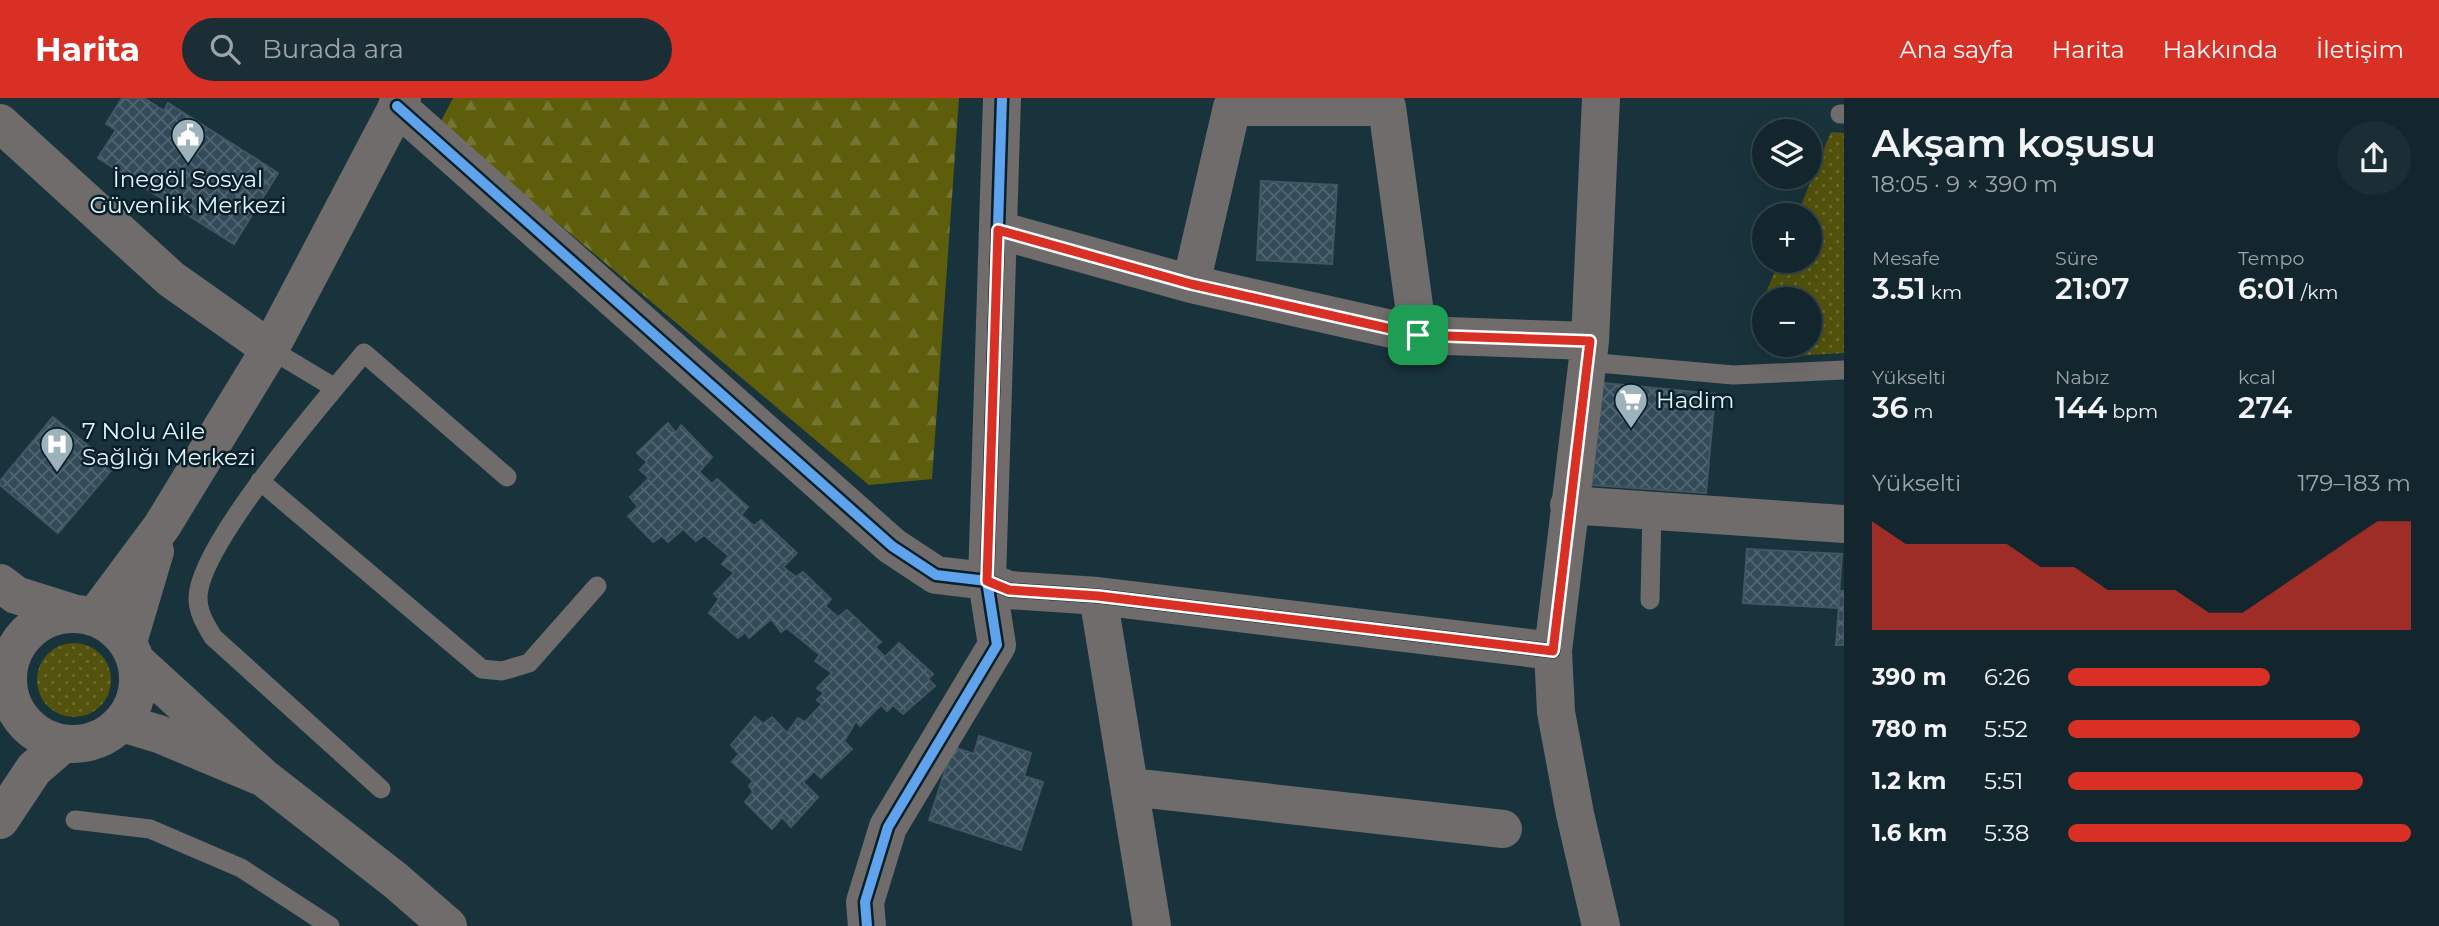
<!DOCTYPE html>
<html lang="tr">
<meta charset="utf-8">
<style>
:root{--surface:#13262d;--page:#1c2e35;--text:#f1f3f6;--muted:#9da5aa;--line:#324349;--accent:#d93025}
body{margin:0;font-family:Montserrat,sans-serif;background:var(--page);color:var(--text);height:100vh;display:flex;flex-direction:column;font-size:26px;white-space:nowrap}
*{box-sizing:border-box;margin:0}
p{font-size:23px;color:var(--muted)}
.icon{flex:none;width:38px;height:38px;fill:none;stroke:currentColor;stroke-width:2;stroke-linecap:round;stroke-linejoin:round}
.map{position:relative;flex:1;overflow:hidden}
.panel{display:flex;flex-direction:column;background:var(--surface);width:595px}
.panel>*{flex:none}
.fabs{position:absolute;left:1752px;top:21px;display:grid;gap:14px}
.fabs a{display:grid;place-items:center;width:70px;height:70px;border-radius:50%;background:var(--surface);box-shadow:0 7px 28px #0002,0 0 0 2px var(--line);font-size:35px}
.pin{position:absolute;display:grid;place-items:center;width:60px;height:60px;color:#fff;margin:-30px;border-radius:14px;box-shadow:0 4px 10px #0006}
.round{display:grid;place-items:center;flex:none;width:74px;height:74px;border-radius:37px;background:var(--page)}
.summary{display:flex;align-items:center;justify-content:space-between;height:119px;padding:0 28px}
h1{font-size:38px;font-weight:600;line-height:52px}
.metrics{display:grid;grid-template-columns:repeat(3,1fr);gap:10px;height:119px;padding:7px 28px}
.metrics div{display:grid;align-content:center}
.metrics b{font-size:30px;font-weight:600}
.metrics small{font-size:19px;font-weight:400}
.metrics p{font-size:19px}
.chart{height:196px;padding:14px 28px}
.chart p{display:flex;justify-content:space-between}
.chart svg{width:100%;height:126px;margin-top:7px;fill:var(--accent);opacity:.7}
ul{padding:0 28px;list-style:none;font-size:23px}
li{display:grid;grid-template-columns:112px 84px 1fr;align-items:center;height:52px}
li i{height:18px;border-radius:9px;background:var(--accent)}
header{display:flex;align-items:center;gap:42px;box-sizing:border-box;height:98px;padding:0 35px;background:var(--accent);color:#fff}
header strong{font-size:33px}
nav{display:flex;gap:38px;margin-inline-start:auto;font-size:24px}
.search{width:490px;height:63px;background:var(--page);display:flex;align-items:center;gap:18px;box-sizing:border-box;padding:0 24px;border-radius:38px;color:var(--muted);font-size:26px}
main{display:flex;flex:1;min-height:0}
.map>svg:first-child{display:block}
.grass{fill:url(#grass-dots);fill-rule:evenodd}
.forest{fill:url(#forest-firs)}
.building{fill:url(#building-cross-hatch);stroke:#435661;stroke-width:2}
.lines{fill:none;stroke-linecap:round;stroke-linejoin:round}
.service{stroke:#6f6c6b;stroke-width:19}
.minor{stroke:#6f6c6b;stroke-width:38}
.tertiary{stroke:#6f6c6b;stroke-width:38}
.cycleway-casing{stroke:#072029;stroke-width:15}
.cycleway{stroke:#60a3ed;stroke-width:10}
.route-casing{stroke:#fff;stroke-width:14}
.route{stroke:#d93025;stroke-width:9}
.labels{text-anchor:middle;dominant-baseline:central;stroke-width:5;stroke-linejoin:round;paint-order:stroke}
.poi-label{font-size:23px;fill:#e4f6fe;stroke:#072029;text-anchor:start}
</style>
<header>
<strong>Harita</strong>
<div class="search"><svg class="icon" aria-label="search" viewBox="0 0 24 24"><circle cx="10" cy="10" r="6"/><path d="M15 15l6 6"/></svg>Burada ara</div>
<nav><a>Ana sayfa</a><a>Harita</a><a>Hakkında</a><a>İletişim</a></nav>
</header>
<main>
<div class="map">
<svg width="1844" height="828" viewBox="0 0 1844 828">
<defs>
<pattern id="grass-dots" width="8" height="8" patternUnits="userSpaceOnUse" patternTransform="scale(1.75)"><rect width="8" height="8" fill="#53530d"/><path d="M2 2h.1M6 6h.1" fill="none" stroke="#6c6c31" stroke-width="1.8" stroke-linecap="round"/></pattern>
<pattern id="forest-firs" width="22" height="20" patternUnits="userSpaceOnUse" patternTransform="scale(1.75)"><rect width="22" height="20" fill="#5d5d0b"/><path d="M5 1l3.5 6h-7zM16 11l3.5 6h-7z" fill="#747530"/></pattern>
<pattern id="building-cross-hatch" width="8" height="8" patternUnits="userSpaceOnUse" patternTransform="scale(1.75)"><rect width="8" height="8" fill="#334b59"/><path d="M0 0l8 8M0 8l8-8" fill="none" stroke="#506672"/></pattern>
</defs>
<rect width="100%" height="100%" fill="#19333c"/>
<path class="grass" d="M1831,34L1844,35V255L1773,259L1751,231L1779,163H1810V117H1797ZM1764,201H1810V247H1764Z
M37 582a37 37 0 1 1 74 0a37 37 0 1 1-74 0Z"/>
<path class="forest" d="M453,0H959L932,381L869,387L453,37L441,23Z"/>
<path class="building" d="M122,0H144L164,13L168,5L278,75L234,146L98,60L116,32L106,26Z
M1261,83L1337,87L1332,166L1257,162Z
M1603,285L1715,296L1706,395L1592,387Z
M53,319L114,369L58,435L0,387V383Z
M668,325L676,335L681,327L712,359L699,374L712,386L717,381L748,409L741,417L754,428L761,422L797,455L783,469L796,479L803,474L831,501L825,508L838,519L847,512L881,544L875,549L885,559L899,545L933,576L928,581L935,588L903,616L893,607L887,613L881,607L860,628L856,623L844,643L852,651L821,680L814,673L803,684L818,699L791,729L782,719L772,731L745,704L753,694L749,688L753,683L732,664L739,656L731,647L755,619L763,626L772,619L787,635L798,620L805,624L822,606L817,602L824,595L817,590L832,575L815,563L820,557L787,530L781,534L771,521L749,540L745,534L738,540L709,515L719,501L714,496L734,475L722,466L729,458L704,437L696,443L683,431L668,444L662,438L653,444L628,418L638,409L630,399L649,380L640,372L647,364L637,355Z
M1747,451L1842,456L1838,510L1743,505Z
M1840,493H1844V547H1836Z
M979,638L1031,655L1024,678L1043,684L1021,752L929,722L953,649L974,656Z"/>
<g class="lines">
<path class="service" d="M1840,16H1844
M270,251L335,290
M1587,264L1733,277L1844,272
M260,383L482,571L502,573L529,565L597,488
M1650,502L1652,412
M381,691L213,539C206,527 198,515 198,500C198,447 327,300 364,255L507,379
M75,722L150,731L241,770L330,828"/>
<path class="minor" d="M1601,0L1590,243L1553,553L1556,614L1575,716L1601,828
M397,8L892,448L936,477L987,483L1009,492L1098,498L1553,553
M0,25L171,181L270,251
M998,132L1191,186L1418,237L1590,243
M1191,186L1232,9H1387L1418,237
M1569,407L1844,426
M1098,498L1152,828
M1130,689L1503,731
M867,828L865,804L888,729L997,547L987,483L1002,0"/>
<path class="tertiary" d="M0,485L16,497L73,515
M8 581a65 65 0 1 1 130 0a65 65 0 1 1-130 0Z
M95,518L162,428L270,251L402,0
M128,544L155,453
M122,625L159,636L264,680L137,564
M264,680L395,782L448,828
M0,722L34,671L63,646"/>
<defs>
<path id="cycleway" d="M397,8L892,448L936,477L987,483L1009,492L1098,498L1553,553
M867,828L865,804L888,729L997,547L987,483L1002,0"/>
</defs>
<use href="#cycleway" class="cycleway-casing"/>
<use href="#cycleway" class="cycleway"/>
</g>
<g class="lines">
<defs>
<path id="route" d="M998,132L1191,186L1418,237L1590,243L1553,553L1098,498L1009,492L987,483Z"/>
</defs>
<use href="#route" class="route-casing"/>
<use href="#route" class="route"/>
</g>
<defs>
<symbol id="civic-pin" viewBox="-11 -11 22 30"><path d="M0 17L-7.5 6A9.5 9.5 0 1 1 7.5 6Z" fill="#9db2ba" stroke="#072029"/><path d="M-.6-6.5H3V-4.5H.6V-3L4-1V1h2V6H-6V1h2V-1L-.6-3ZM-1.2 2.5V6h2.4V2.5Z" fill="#fff"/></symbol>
<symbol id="supermarket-pin" viewBox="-11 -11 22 30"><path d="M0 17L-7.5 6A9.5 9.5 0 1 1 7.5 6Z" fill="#9db2ba" stroke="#072029"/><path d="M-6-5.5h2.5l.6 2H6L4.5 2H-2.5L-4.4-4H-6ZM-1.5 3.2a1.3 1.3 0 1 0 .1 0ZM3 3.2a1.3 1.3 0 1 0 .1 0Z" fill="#fff"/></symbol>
<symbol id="hospital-pin" viewBox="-11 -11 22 30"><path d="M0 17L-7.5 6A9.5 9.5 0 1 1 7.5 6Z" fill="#9db2ba" stroke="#072029"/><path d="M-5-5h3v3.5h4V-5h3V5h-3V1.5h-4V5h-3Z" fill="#fff"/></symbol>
</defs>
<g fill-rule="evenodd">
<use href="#civic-pin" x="169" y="18" width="38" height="52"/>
<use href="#supermarket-pin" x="1612" y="283" width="38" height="52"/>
<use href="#hospital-pin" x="38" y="327" width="38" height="52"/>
</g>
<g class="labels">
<g class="poi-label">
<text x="188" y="81" text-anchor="middle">İnegöl Sosyal<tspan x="188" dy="26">Güvenlik Merkezi</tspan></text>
<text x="1656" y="302">Hadim</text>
<text x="82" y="333">7 Nolu Aile<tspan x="82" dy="26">Sağlığı Merkezi</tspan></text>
</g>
</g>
</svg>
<div class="fabs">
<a><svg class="icon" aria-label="layers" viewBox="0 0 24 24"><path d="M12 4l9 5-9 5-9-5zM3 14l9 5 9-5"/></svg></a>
<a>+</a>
<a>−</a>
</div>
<div class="pin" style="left:1418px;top:237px;background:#1e9e55"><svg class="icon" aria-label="arrive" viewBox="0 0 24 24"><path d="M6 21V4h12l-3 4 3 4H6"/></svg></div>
</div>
<section class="panel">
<div class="summary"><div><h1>Akşam koşusu</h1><p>18:05 · 9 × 390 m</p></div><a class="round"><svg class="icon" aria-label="share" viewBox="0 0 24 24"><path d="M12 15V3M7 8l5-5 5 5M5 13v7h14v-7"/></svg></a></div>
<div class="metrics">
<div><p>Mesafe</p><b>3.51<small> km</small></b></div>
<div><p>Süre</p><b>21:07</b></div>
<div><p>Tempo</p><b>6:01<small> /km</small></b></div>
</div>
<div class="metrics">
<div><p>Yükselti</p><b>36<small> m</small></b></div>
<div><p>Nabız</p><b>144<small> bpm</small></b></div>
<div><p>kcal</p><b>274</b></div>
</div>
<div class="chart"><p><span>Yükselti</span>179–183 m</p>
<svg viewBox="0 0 160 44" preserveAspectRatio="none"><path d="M0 44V6L10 14L20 14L30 14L40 14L50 22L60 22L70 30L80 30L90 30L100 38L110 38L120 30L130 22L140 14L150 6L160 6V44z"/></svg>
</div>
<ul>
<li><b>390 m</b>6:26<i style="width:59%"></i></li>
<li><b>780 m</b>5:52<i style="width:85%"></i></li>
<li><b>1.2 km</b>5:51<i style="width:86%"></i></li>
<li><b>1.6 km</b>5:38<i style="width:100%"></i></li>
</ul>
</section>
</main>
